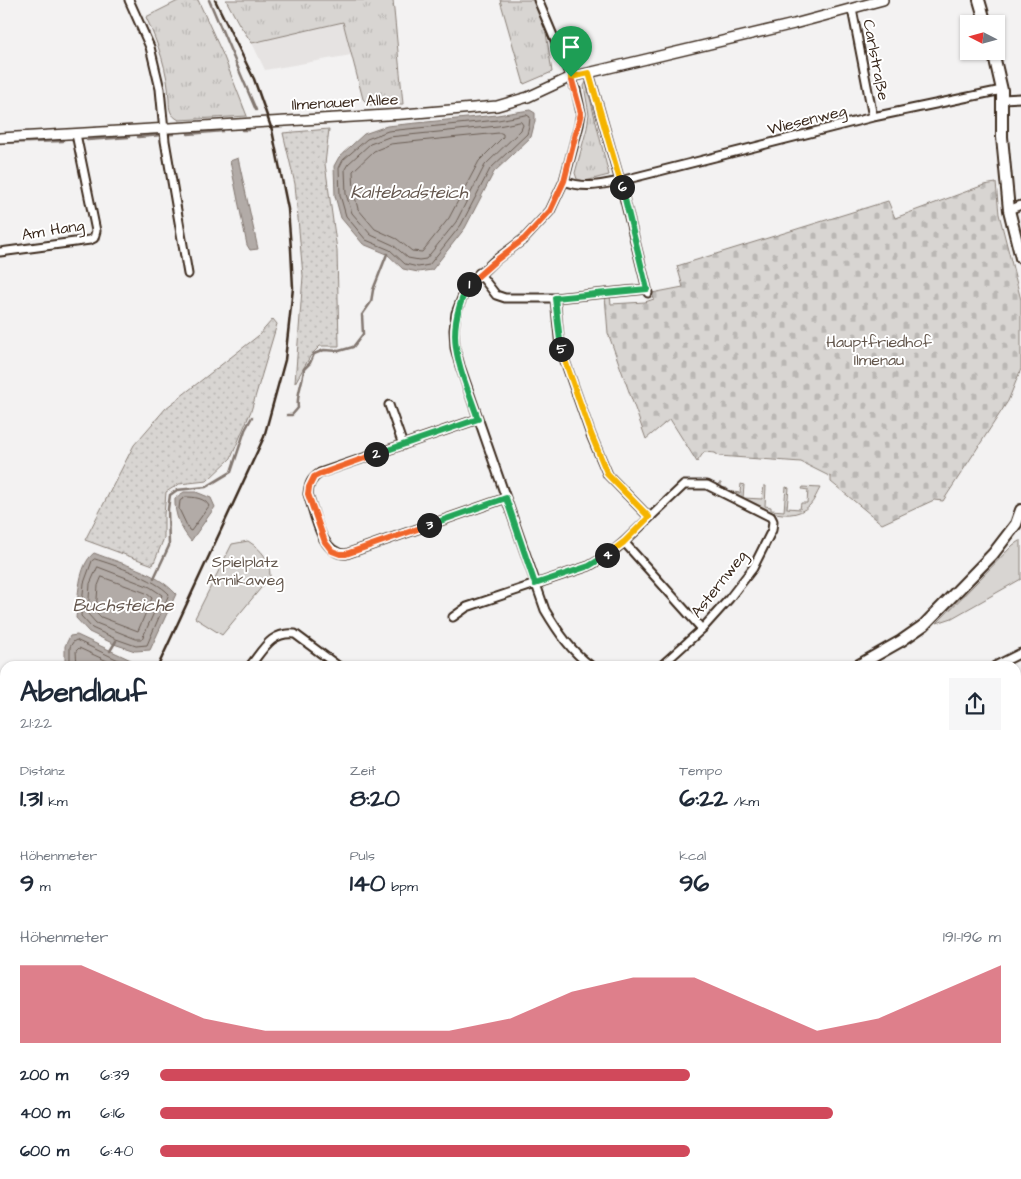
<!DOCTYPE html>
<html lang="de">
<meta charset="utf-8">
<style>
:root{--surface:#fff;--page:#f6f6f7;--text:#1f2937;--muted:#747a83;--accent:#d1495b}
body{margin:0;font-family:"Architects Daughter",sans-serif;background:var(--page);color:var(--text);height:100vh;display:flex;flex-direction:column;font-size:19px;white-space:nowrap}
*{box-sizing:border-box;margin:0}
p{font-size:16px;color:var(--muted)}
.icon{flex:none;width:28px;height:28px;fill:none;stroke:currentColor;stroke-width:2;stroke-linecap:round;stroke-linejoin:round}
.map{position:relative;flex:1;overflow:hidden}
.sheet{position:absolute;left:0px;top:661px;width:1021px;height:519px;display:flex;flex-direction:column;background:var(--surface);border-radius:15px 15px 0 0;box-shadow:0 1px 4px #0004}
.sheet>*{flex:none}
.needle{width:32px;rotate:276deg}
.buttons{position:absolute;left:960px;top:15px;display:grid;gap:10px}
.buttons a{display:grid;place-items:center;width:45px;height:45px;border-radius:0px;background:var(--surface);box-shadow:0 1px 4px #0004;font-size:25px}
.pin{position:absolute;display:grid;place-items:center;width:42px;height:42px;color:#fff;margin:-51px -21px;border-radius:50% 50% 50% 0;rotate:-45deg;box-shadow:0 0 5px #0007}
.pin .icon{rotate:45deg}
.km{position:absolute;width:25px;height:25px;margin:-12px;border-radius:50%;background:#222;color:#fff;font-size:14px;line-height:25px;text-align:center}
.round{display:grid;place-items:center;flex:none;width:52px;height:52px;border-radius:0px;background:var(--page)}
.head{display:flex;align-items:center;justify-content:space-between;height:85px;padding:0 20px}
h1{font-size:28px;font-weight:700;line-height:38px}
.figures{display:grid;grid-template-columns:repeat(3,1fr);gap:8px;height:85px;padding:5px 20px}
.figures div{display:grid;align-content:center}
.figures b{font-size:25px;font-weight:700}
.figures small{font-size:14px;font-weight:400}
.figures p{font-size:14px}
.chart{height:140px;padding:10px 20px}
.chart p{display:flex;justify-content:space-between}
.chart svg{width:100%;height:90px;margin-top:5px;fill:var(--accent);opacity:.7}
ul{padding:0 20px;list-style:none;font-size:16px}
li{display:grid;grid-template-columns:80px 60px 1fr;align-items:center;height:38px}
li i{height:12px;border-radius:6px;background:var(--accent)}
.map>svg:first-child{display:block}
.built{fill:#e6e3e2}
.grass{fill:url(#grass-tufts);stroke:#8a8078}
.forest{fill:url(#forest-firs);stroke:#8a8078}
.cemetery{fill:url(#cemetery-stones);stroke:#8a8078}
.park{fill:#d8d5d2;stroke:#8a8078}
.garden{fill:url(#garden-dots);stroke:#8a8078}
.water{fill:#b2aba7;stroke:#827770}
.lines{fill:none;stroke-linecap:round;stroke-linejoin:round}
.shore{stroke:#6b5e55;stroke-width:1}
.stream{stroke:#827770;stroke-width:2.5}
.minor-casing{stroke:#3b2a1e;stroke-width:11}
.tertiary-casing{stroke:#3b2a1e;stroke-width:12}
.secondary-casing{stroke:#3b2a1e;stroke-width:14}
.minor{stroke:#fff;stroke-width:7}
.tertiary{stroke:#fff;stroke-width:9}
.secondary{stroke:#fff;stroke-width:10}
.rail{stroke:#3b2a1e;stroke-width:2.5}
.split-1-casing{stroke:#fff;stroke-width:10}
.split-2-casing{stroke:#fff;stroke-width:10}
.split-3-casing{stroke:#fff;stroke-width:10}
.split-4-casing{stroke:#fff;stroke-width:10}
.split-5-casing{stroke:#fff;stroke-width:10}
.split-6-casing{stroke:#fff;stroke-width:10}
.split-7-casing{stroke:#fff;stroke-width:10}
.split-1{stroke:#f0652b;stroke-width:6}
.split-2{stroke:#22a559;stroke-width:6}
.split-3{stroke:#f0652b;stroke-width:6}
.split-4{stroke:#22a559;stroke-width:6}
.split-5{stroke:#f5b400;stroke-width:6}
.split-6{stroke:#22a559;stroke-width:6}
.split-7{stroke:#f5b400;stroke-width:6}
.labels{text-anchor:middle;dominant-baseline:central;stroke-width:4;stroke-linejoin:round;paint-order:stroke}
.street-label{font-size:16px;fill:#3b2a1e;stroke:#fff}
.park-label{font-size:16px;fill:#62554b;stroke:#fff}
.water-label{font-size:18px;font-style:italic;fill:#65574e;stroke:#fff}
</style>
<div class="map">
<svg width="1021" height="1179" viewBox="0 0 1021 1179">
<defs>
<pattern id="grass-tufts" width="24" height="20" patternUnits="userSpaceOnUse" patternTransform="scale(1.25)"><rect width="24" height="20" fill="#d8d5d2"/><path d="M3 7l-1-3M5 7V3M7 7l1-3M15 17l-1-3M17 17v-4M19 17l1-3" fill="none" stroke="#bab7b4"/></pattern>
<pattern id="forest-firs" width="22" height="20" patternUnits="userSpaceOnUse" patternTransform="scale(1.25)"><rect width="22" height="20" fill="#d8d5d2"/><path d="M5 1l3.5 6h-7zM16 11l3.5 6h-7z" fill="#bab7b4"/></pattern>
<pattern id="cemetery-stones" width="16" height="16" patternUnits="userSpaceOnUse" patternTransform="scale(1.25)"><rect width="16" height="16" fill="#d8d5d2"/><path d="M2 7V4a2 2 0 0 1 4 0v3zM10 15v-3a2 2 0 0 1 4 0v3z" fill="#bab7b4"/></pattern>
<pattern id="garden-dots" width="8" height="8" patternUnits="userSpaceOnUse" patternTransform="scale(1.25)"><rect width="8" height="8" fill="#d8d5d2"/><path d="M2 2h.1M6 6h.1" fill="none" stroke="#bab7b4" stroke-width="1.8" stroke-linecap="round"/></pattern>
</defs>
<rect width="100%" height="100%" fill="#f3f2f2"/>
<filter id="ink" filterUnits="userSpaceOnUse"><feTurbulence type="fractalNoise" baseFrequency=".02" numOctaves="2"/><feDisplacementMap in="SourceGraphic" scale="10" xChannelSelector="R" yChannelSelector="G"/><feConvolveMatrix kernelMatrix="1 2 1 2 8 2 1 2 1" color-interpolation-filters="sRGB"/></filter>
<g filter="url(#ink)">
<path class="built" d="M343,22L351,55L265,70L252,43Z"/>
<path class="grass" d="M180,0H198L224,57L247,116L179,120C170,115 169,110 169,100C168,70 158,44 146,17Z
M226,0H393L403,104L369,105L363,99L343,22L252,43L239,24Z
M500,0H541L552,72L524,84Z
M586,82L609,175L585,181L577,179L575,173L587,128L589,114L584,86Z
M719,483H721V488H727V491L740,493L741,484L744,485L743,498L762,499L764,486H766L765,506L771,507V510L784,511L786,487L789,488L787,508L800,509L801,503H807L808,490L802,489L803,487L820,488C817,493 814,501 810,505C787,529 743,500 720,489Z"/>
<path class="forest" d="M1016,1000H1021V1083L1017,1091L1020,1179H941L943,1175H1016Z"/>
<path class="cemetery" d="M996,183L999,214L1021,300V369L1008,401L943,501L934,500L882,524L831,482V477L801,462L719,456L715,453L704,452L697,462L670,419L646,439L608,333L605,296H610L611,304L645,302L654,299L652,293L683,287L677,266L888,201L895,218L984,185Z"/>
<path class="park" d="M248,541C262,550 270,559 270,577L222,635L195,618L232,544Z
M1019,541H1021V579L952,618L937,623L1013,545Z"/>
<path class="garden" d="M329,129L325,164L337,250L339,346H320L311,355L295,383L303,276L295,184L283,133Z
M273,319L277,324L251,411L231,458L207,481L179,484L166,492L164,515V538L153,565L85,540L134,445L166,408L258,336Z"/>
<path class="water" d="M530,110L535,113V121L531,137L494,172L465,228L432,270L418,272L403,269L387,254L363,244L341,218L335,196L334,166L339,157L364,134L387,126L497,115Z
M238,158L258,249L250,250L247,245L230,161Z
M184,492H196L211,498L215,507L191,541C181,529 174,515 175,498Z
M94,553C122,564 155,571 176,594L150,650L135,651L114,644L89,632L76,618C78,598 78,565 94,553Z
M77,635L133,661L137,666H65V646L70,636Z
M0,732H5V802L0,803Z"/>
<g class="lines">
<path class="shore" d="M527,115L530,117L529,127L527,134L490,169L461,225L429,265L418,267L405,264L390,250L366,240L346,216L340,195L339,168L343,160L367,139L388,131L498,120Z
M521,122L523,125L521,130L485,165L456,222L426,259L419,260L408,258L393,245L371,235L352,213L346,194L345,169L348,164L370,144L389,137L498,126Z
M501,133L503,134V137L479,161L449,218L422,252L412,251L397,239L375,229L358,209L354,193L353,171L374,151L391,144Z
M186,497C194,497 205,498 209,506L191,531L189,530L179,509L180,501Z
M95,559C115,565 155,579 169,594L147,645L136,646L116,639L92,628L81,616L84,583L92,561Z
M98,567L150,587L162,595L142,639H136L96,623L88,614L90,584Z
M102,577L146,593L152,598L138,631L101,617L96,612L98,586Z
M70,666V647L73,642L76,640L131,666
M77,666L76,651L79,648L118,666"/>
<path class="stream" d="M209,0L256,110
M242,130H249
M188,134L223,131
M138,137L174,134
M87,140L129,137
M0,143L63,141
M287,415H292L298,408C296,395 303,382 304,369L310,363L314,354L324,350L339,351L353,347L363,334L362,315L371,302L373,290L387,254
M154,578L169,546L168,509L170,495L177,490L206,487L231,472L245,430L252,417
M110,651L116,641"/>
<defs>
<path id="minor" d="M129,0L150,47L160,89L165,141L188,274
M538,0L576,90L581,113L579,125L564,181L550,211L525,238L493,262L470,284L462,298L456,313L454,330L455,348L460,366L545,610C558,632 571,651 591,666
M852,9L873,117
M589,73L620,181L648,293
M1003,99L1021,98
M564,181C584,189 600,185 620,181L873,117L1002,90
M1009,210L1021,205
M0,252L90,240L94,238L96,231L76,134
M479,273L496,295L505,298H555L647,289
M555,298L560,347L591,435L608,475L649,517
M389,405L403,445
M478,419L320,473C311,479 309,484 308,494C315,514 321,555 346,554L506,498
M624,542L702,629
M453,617L467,607L589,566L610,554L624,542L684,485H707L771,517L773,521L772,530L753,568L729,599L702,629L661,666
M250,666C263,650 271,631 295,634L338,666
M995,666L1021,653
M1016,883L1021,874
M1016,922H1021
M996,1175L997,1179
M910,1179L912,1175"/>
<path id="tertiary" d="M0,138L404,114L497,106L528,97L571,77L794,24L883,0"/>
<path id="secondary" d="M979,0L986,24
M993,51L1002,90V137L1009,210L1021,258
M857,666L901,641L924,625L993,554L1016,524L1021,510
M240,1179L249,1175"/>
</defs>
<use href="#minor" class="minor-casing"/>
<use href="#tertiary" class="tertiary-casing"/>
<use href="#secondary" class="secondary-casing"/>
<use href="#minor" class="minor"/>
<use href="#tertiary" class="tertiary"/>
<use href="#secondary" class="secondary"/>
<path class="rail" d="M158,666L264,437L285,360L293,288L291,249L288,209L272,130L254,79L215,0
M32,1179V1175"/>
</g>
</g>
<g class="lines" filter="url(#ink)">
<defs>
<path id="split-1" d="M469,284L494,262L525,238L550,211L564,181L581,113L571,77"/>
<path id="split-2" d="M376,454L478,419C461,368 441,336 469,284"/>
<path id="split-3" d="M376,454L320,474L314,477L309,487L308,494L325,542L332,551L340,554H346L429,525"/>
<path id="split-4" d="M429,525L506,498L535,584L589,566L607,555"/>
<path id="split-5" d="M561,349L591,434L608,475L649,517L624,542L607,555"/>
<path id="split-6" d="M561,349L555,298L647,289L622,187"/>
<path id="split-7" d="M571,77L589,73L622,187"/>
</defs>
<use href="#split-1" class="split-1-casing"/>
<use href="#split-2" class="split-2-casing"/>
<use href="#split-3" class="split-3-casing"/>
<use href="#split-4" class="split-4-casing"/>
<use href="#split-5" class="split-5-casing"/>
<use href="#split-6" class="split-6-casing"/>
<use href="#split-7" class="split-7-casing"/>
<use href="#split-1" class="split-1"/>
<use href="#split-2" class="split-2"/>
<use href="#split-3" class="split-3"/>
<use href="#split-4" class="split-4"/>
<use href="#split-5" class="split-5"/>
<use href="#split-6" class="split-6"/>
<use href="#split-7" class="split-7"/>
</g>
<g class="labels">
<g class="street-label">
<text transform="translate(876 60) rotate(79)">Carlstraße</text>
<text transform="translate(345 102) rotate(-3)">Ilmenauer Allee</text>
<text transform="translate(807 120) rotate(-14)">Wiesenweg</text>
<text transform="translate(53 230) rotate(-9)">Am Hang</text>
<text transform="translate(719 584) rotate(-52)">Asternweg</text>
</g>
<g class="park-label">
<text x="879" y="342">Hauptfriedhof<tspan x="879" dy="18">Ilmenau</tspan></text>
<text x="245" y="562">Spielplatz<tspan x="245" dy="18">Arnikaweg</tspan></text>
</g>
<g class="water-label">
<text x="409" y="192">Kaltebadsteich</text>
<text x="123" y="605">Buchsteiche</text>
</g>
</g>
</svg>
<div class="buttons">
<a><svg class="needle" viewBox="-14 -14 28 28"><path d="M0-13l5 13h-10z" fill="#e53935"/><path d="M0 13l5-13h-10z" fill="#747a83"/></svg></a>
</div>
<div class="pin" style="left:571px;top:77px;background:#1e9e55"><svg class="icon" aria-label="arrive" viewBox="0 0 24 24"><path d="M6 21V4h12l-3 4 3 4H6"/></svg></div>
<b class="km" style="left:469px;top:284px">1</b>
<b class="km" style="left:376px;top:454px">2</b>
<b class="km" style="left:429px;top:525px">3</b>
<b class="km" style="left:607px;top:555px">4</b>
<b class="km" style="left:561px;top:349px">5</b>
<b class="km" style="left:622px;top:187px">6</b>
<section class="sheet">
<div class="head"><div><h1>Abendlauf</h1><p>21:22</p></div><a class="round"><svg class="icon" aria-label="share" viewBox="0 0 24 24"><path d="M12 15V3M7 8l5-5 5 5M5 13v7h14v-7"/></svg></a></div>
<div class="figures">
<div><p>Distanz</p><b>1.31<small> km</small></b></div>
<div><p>Zeit</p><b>8:20</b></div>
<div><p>Tempo</p><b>6:22<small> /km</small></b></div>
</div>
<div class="figures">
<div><p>Höhenmeter</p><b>9<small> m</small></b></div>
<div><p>Puls</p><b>140<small> bpm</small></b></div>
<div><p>kcal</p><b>96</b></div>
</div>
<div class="chart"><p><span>Höhenmeter</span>191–196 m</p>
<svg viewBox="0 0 160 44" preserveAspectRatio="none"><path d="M0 44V6L10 6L20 19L30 32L40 38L50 38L60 38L70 38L80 32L90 19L100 12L110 12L120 25L130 38L140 32L150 19L160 6V44z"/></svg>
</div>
<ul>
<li><b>200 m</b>6:39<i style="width:63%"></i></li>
<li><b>400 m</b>6:16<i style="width:80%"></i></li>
<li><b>600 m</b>6:40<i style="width:63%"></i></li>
</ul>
</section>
</div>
